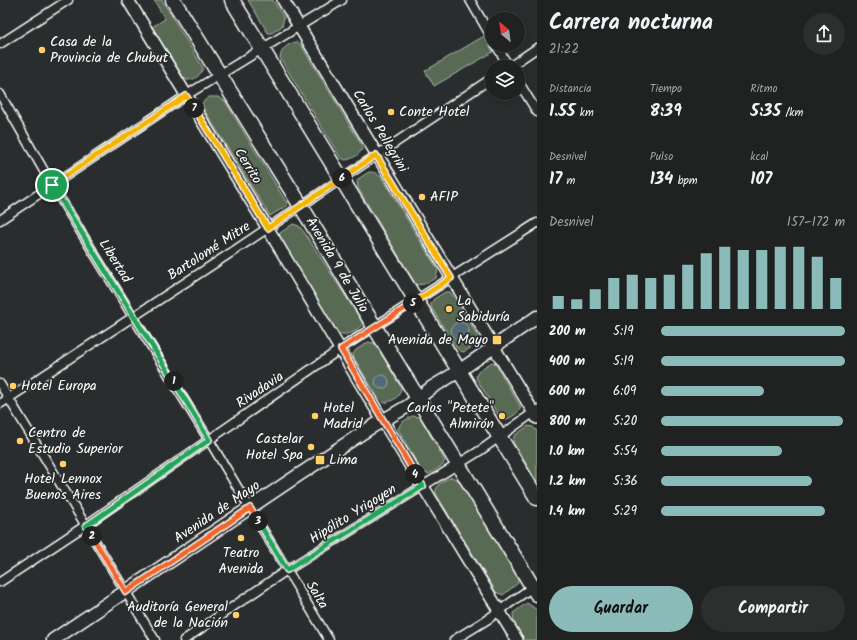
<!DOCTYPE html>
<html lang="es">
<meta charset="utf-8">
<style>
:root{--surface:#202222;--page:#2d2f2f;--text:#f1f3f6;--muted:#a2a4a5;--line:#3d3f40;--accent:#8bbbb9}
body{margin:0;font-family:Kalam,sans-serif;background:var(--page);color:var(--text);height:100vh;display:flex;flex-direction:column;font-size:15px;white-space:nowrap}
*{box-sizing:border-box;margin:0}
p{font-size:13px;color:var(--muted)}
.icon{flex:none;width:22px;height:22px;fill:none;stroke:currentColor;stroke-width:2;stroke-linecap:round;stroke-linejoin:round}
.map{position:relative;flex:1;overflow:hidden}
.sheet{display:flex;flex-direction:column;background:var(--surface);width:320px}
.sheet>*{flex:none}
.needle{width:26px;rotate:331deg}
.tools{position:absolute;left:485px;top:12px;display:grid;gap:8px}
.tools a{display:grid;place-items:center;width:40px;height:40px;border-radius:50%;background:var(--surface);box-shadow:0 2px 10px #0003,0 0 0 1px var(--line);font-size:20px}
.pin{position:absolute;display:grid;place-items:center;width:34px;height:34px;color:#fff;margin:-17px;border:2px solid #fff;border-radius:50%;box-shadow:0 1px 4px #0007}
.km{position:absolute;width:20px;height:20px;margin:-10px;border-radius:50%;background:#222;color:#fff;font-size:11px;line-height:20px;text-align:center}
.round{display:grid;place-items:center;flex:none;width:42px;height:42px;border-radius:21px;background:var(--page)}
.headline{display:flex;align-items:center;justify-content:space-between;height:68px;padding:0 12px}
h1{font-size:22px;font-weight:600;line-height:30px}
.metrics{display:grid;grid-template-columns:repeat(3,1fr);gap:6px;height:68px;padding:4px 12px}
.metrics div{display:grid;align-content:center}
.metrics b{font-size:17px;font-weight:600}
.metrics small{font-size:11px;font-weight:400}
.metrics p{font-size:11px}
.chart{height:112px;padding:8px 12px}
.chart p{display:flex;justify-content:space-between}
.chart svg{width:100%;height:72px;margin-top:4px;stroke:var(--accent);stroke-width:6}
.cta{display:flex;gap:8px;margin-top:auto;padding:8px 12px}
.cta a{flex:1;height:46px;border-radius:24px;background:var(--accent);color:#111;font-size:16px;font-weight:600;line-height:46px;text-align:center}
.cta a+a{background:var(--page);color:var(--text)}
ul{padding:0 12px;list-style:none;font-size:13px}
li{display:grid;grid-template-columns:64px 48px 1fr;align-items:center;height:30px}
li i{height:10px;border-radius:5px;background:var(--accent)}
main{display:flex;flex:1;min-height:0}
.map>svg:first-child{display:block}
.green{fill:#586a53;stroke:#acb4a9}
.water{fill:#526a76;stroke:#97a6ad}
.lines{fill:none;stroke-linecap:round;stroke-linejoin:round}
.street-casing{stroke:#fff;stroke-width:11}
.secondary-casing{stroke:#fff;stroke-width:14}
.primary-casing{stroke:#fff;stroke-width:15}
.highway-casing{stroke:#fff;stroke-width:17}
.street{stroke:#2a2d2e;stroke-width:8}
.secondary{stroke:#2a2d2e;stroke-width:11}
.primary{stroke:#2a2d2e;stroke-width:12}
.highway{stroke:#2a2d2e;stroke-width:14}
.split-1-casing{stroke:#fff;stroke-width:8}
.split-2-casing{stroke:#fff;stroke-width:8}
.split-3-casing{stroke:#fff;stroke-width:8}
.split-4-casing{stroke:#fff;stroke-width:8}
.split-5-casing{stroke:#fff;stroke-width:8}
.split-6-casing{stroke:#fff;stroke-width:8}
.split-7-casing{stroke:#fff;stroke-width:8}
.split-8-casing{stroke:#fff;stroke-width:8}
.split-1{stroke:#22a559;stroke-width:5}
.split-2{stroke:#22a559;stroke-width:5}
.split-3{stroke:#f0652b;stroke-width:5}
.split-4{stroke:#22a559;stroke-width:5}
.split-5{stroke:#f0652b;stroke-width:5}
.split-6{stroke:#f5b400;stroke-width:5}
.split-7{stroke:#f5b400;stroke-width:5}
.split-8{stroke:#f5b400;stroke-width:5}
.poi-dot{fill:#ffd166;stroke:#2a2d2e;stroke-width:1.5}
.labels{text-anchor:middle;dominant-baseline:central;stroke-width:3.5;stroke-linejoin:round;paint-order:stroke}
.poi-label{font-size:14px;fill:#fff;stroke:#2a2d2e;text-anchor:start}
.street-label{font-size:14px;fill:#fff;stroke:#2a2d2e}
</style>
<main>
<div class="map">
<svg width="537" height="640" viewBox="0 0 537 640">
<rect width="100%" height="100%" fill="#2a2d2e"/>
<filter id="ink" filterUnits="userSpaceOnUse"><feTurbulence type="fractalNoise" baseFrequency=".025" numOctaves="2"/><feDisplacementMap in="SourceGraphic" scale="8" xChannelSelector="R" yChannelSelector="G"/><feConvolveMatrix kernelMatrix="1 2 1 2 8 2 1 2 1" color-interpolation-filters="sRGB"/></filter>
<g filter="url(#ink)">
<path class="green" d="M154,0H162L203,68C200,76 195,80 187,80L184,78L152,27L165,19Z
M248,0H273L284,18L282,26L272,33H268Z
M484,36L493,52L434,86L425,71Z
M297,42L301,45L363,147C360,155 353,159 345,160L340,157L280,58C281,49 288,43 297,42Z
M209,97H218L225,101L288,205L270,216L205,111L202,103Z
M369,172C374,172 377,173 381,177L438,270L436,278L424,284L416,285L358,188L357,181L361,177Z
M293,224L299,226L304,232L363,323C359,331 344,338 337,332L279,237L280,233Z
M445,292H450L455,298L477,335L478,341L475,345L464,352L460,351L456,347L431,307V303L434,299Z
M368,342L374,343L377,347L401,387C401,397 392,402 383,403L379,399L354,358L353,354L356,350Z
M492,362L495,363L521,408C517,414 509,420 502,420L499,416L476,378C476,370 486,366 492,362Z
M412,416L420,417L445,461L442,466L429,474L422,472L398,429L401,423Z
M528,426L533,427L537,431V482L513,442L514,436Z
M451,477L460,480L517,576L518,583L503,595L496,592L436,494C434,484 444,481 451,477Z
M527,603L537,610V640H523L514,623L513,613Z"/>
<path class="water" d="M451 331a9 9 0 1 1 18 0a9 9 0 1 1-18 0Z
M375 382a7 7 0 1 1 14 0a7 7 0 1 1-14 0Z"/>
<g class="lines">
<defs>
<path id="street" d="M470,0L492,38
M0,44L68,0
M496,45L509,67
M509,67L537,48
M518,81L537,112
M0,94L52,185L209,440L329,640
M0,220L193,91L342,0
M0,384L155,640
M0,404L232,252L492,78
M0,582L86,525L349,343L537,223
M184,640L287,570L481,450L537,410
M454,640L488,619L535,585"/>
<path id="secondary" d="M128,0L261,217L383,421L517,640
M283,0L537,418"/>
<path id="primary" d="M53,640L291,480L370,428L408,406L431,388L459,371L537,317"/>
<path id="highway" d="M173,0L301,206L537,594
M232,0L537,498"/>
</defs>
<use href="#street" class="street-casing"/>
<use href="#secondary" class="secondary-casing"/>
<use href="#primary" class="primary-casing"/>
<use href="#highway" class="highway-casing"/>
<use href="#street" class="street"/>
<use href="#secondary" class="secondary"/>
<use href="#primary" class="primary"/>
<use href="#highway" class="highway"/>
</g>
</g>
<g class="lines" filter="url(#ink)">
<defs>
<path id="split-1" d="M52,185L174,381"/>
<path id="split-2" d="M92,536L86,526L209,440L174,381"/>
<path id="split-3" d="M92,536L126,592L250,508L258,521"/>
<path id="split-4" d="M258,521L287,570L423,486L415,474"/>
<path id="split-5" d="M413,303L341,349L415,474"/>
<path id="split-6" d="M342,178L376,155L451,278L413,303"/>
<path id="split-7" d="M194,108L268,228L342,178"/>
<path id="split-8" d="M52,185L186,96L194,108"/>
</defs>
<use href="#split-1" class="split-1-casing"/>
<use href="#split-2" class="split-2-casing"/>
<use href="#split-3" class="split-3-casing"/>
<use href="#split-4" class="split-4-casing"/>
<use href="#split-5" class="split-5-casing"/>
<use href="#split-6" class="split-6-casing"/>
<use href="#split-7" class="split-7-casing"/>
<use href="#split-8" class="split-8-casing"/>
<use href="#split-1" class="split-1"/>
<use href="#split-2" class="split-2"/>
<use href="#split-3" class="split-3"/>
<use href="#split-4" class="split-4"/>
<use href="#split-5" class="split-5"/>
<use href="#split-6" class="split-6"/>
<use href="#split-7" class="split-7"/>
<use href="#split-8" class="split-8"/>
</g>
<g class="poi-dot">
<circle cx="42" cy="50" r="4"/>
<circle cx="391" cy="112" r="4"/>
<circle cx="422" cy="197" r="4"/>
<circle cx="449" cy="309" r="4"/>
<rect x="492" y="335" width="10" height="10" rx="2"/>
<circle cx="13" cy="386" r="4"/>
<circle cx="315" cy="416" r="4"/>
<circle cx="502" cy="416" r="4"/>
<circle cx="20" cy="441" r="4"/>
<circle cx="311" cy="447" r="4"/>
<rect x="315" y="455" width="10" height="10" rx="2"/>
<circle cx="63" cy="464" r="4"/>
<circle cx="241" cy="538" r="4"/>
<circle cx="236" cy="615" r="4"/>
</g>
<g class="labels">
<g class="poi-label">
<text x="50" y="42">Casa de la<tspan x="50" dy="16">Provincia de Chubut</tspan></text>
<text x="399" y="112">Conte Hotel</text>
<text x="430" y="197">AFIP</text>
<text x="457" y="301">La<tspan x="457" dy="16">Sabiduría</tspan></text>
<text x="488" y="340" text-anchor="end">Avenida de Mayo</text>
<text x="21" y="386">Hotel Europa</text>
<text x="323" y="408">Hotel<tspan x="323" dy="16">Madrid</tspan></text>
<text x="494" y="408" text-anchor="end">Carlos "Petete"<tspan x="494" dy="16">Almirón</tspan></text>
<text x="28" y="433">Centro de<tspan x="28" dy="16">Estudio Superior</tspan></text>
<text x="303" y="439" text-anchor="end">Castelar<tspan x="303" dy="16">Hotel Spa</tspan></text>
<text x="329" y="460">Lima</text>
<text x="63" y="479" text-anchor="middle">Hotel Lennox<tspan x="63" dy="16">Buenos Aires</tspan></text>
<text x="241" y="553" text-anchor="middle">Teatro<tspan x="241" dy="16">Avenida</tspan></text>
<text x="228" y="607" text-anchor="end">Auditoría General<tspan x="228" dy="16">de la Nación</tspan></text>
</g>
<g class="street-label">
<text transform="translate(380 131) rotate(59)">Carlos Pellegrini</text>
<text transform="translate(248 166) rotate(58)">Cerrito</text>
<text transform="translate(209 251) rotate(-33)">Bartolomé Mitre</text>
<text transform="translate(115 261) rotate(58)">Libertad</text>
<text transform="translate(337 265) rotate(59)">Avenida 9 de Julio</text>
<text transform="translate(260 390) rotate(-34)">Rivadavia</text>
<text transform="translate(217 512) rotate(-34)">Avenida de Mayo</text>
<text transform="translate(353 514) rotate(-32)">Hipólito Yrigoyen</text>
<text transform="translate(317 595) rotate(59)">Salta</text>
</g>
</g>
</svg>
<div class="tools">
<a><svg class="needle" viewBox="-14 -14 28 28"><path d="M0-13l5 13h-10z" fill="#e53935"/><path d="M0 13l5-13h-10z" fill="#a2a4a5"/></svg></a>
<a><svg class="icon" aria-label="layers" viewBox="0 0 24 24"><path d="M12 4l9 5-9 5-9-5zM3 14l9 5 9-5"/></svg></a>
</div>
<div class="pin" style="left:52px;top:185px;background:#1e9e55"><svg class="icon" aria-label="arrive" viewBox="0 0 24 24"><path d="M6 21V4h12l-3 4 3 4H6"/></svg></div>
<b class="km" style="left:174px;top:381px">1</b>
<b class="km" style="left:92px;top:536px">2</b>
<b class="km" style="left:258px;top:521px">3</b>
<b class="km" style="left:415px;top:474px">4</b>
<b class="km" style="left:413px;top:303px">5</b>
<b class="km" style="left:342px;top:178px">6</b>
<b class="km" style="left:194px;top:108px">7</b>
</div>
<section class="sheet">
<div class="headline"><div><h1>Carrera nocturna</h1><p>21:22</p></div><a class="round"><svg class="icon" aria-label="share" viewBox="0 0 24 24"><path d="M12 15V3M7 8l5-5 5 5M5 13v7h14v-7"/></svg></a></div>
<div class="metrics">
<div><p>Distancia</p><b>1.55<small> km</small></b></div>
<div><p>Tiempo</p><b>8:39</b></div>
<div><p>Ritmo</p><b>5:35<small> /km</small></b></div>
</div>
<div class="metrics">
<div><p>Desnivel</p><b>17<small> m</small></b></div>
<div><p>Pulso</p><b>134<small> bpm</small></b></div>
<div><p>kcal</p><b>107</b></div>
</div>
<div class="chart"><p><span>Desnivel</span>157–172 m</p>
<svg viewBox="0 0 160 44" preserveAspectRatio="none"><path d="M5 44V36M15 44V38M25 44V32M35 44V25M45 44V23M55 44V25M65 44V23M75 44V17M85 44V10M95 44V6M105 44V8M115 44V8M125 44V6M135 44V6M145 44V12M155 44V25"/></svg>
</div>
<ul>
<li><b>200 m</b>5:19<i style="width:100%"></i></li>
<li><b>400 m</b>5:19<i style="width:100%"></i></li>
<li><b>600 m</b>6:09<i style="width:56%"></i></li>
<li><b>800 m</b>5:20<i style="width:99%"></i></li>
<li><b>1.0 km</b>5:54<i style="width:66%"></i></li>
<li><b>1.2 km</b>5:36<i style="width:82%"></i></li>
<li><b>1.4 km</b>5:29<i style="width:89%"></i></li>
</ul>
<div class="cta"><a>Guardar</a><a>Compartir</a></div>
</section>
</main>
